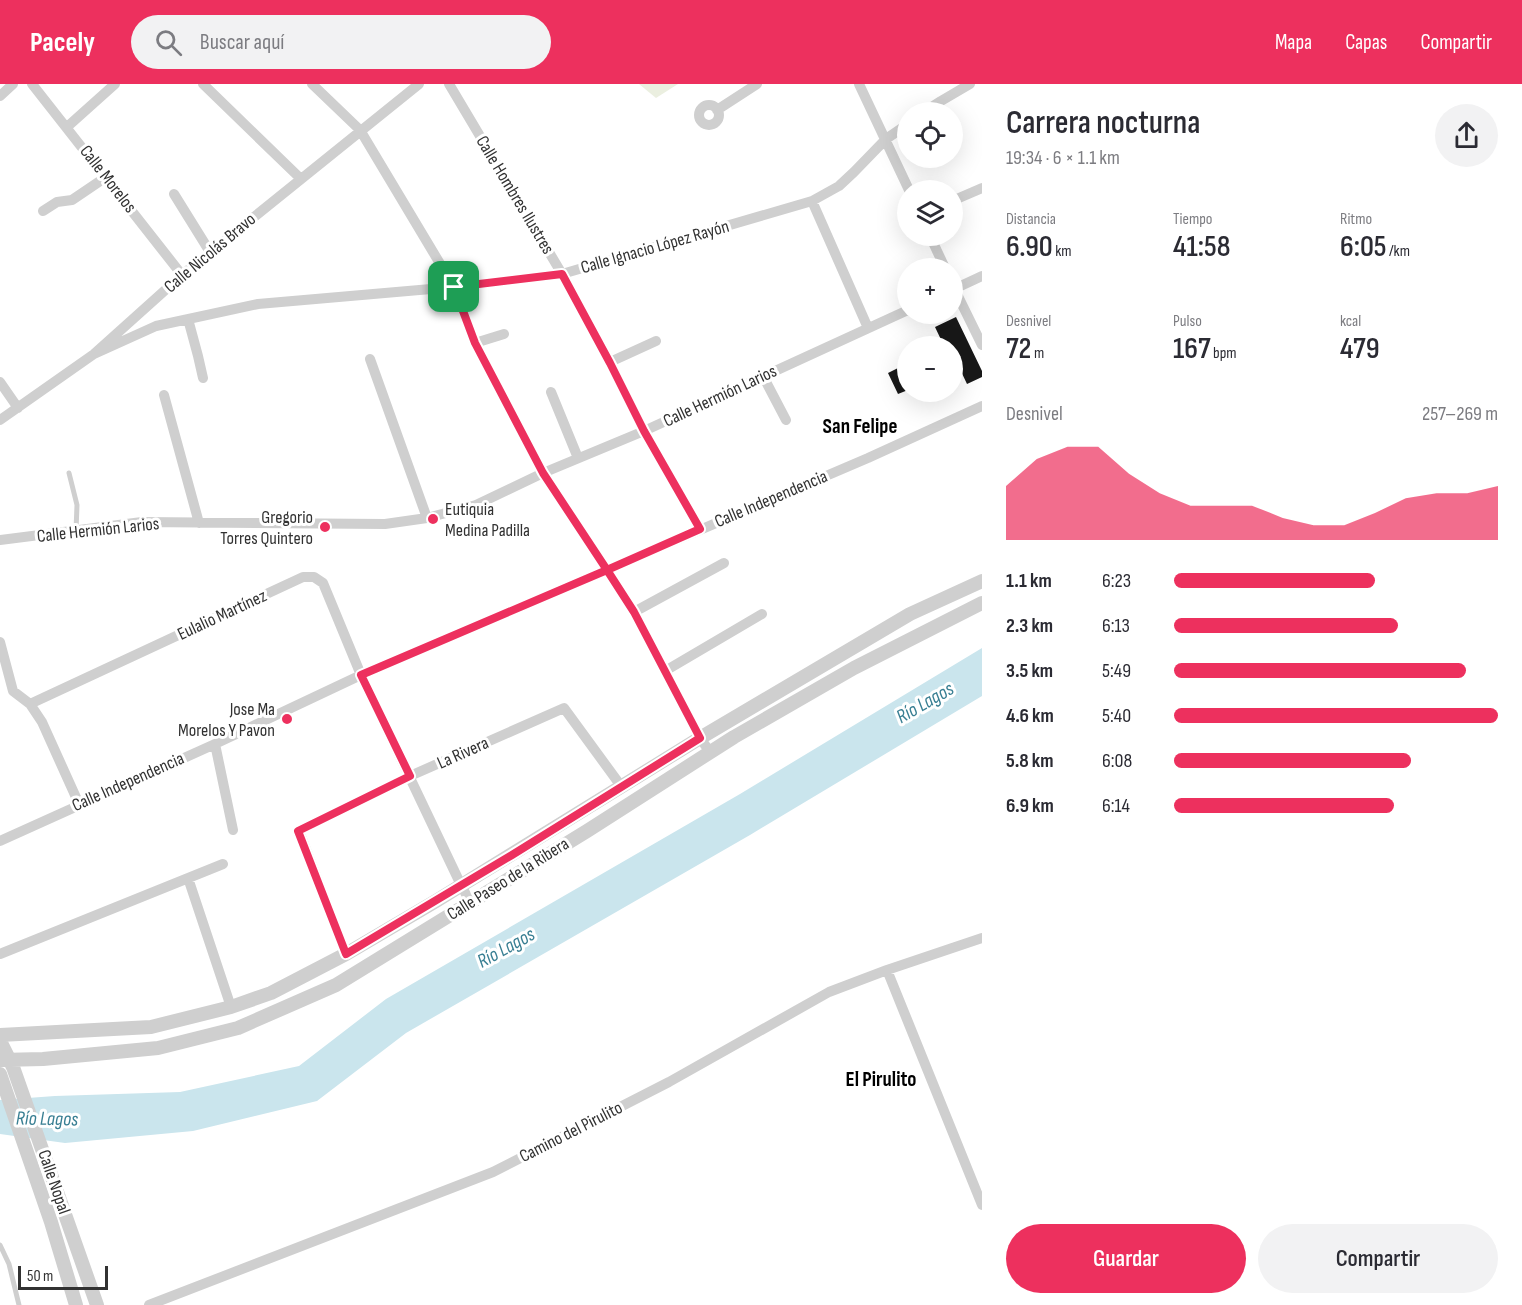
<!DOCTYPE html>
<html lang="es">
<meta charset="utf-8">
<style>
:root{--surface:#fff;--page:#f2f2f3;--text:#2b2b33;--muted:#7c7c81;--accent:#ed305e}
body{margin:0;font-family:"Sofia Sans Condensed",sans-serif;background:var(--page);color:var(--text);height:100vh;display:flex;flex-direction:column;font-size:22px;white-space:nowrap}
*{box-sizing:border-box;margin:0}
p{font-size:20px;color:var(--muted)}
.icon{flex:none;width:33px;height:33px;fill:none;stroke:currentColor;stroke-width:2;stroke-linecap:round;stroke-linejoin:round}
.map{position:relative;flex:1;overflow:hidden}
.sheet{display:flex;flex-direction:column;background:var(--surface);width:540px}
.sheet>*{flex:none}
.fabs{position:absolute;left:897px;top:18px;display:grid;gap:12px}
.fabs a{display:grid;place-items:center;width:66px;height:66px;border-radius:50%;background:var(--surface);box-shadow:0 6px 24px #0002;font-size:30px}
.scale{position:absolute;left:18px;bottom:15px;width:90px;box-sizing:border-box;padding-left:6px;border:3px solid #323232;border-top:0;font-size:16px;line-height:21px;white-space:nowrap;color:#323232;-webkit-text-stroke:4px #fff;paint-order:stroke}
.pin{position:absolute;display:grid;place-items:center;width:51px;height:51px;color:#fff;margin:-26px;border-radius:12px;box-shadow:0 3px 9px #0006}
.round{display:grid;place-items:center;flex:none;width:63px;height:63px;border-radius:32px;background:var(--page)}
.summary{display:flex;align-items:center;justify-content:space-between;height:102px;padding:0 24px}
h1{font-size:33px;font-weight:600;line-height:45px}
.stats{display:grid;grid-template-columns:repeat(3,1fr);gap:9px;height:102px;padding:6px 24px}
.stats div{display:grid;align-content:center}
.stats b{font-size:30px;font-weight:600}
.stats small{font-size:16px;font-weight:400}
.stats p{font-size:16px}
.chart{height:168px;padding:12px 24px}
.chart p{display:flex;justify-content:space-between}
.chart svg{width:100%;height:108px;margin-top:6px;fill:var(--accent);opacity:.7}
.button{display:flex;gap:12px;margin-top:auto;padding:12px 24px}
.button a{flex:1;height:69px;border-radius:36px;background:var(--accent);color:#fff;font-size:24px;font-weight:600;line-height:69px;text-align:center}
.button a+a{background:var(--page);color:var(--text)}
ul{padding:0 24px;list-style:none;font-size:20px}
li{display:grid;grid-template-columns:96px 72px 1fr;align-items:center;height:45px}
li i{height:15px;border-radius:8px;background:var(--accent)}
header{display:flex;align-items:center;gap:36px;box-sizing:border-box;height:84px;padding:0 30px;background:var(--accent);color:#fff}
header strong{font-size:28px}
nav{display:flex;gap:33px;margin-inline-start:auto;font-size:21px}
.search{width:420px;height:54px;background:var(--page);display:flex;align-items:center;gap:15px;box-sizing:border-box;padding:0 21px;border-radius:33px;color:var(--muted);font-size:22px}
main{display:flex;flex:1;min-height:0}
.map>svg:first-child{display:block}
.green{fill:#ebefe0}
.water{fill:#cae5ed}
.building{fill:#191919}
.lines{fill:none;stroke-linecap:round;stroke-linejoin:round}
.service{stroke:#cfcfcf;stroke-width:5}
.minor{stroke:#cfcfcf;stroke-width:10}
.tertiary{stroke:#cfcfcf;stroke-width:14}
.route-casing{stroke:#fff;stroke-width:12}
.route{stroke:#ed305e;stroke-width:8}
.poi-dot{fill:#ed305e;stroke:#fff;stroke-width:2}
.labels{text-anchor:middle;dominant-baseline:central;stroke-width:6;stroke-linejoin:round;paint-order:stroke}
.street-label{font-size:18px;fill:#323232;stroke:#fff}
.poi-label{font-size:18px;fill:#323232;stroke:#fff;text-anchor:end}
.water-label{font-size:20px;font-style:italic;fill:#397f93;stroke:#fff}
.quarter-label{font-size:21px;font-weight:bold;fill:#000;stroke:#fff}
</style>
<header>
<strong>Pacely</strong>
<div class="search"><svg class="icon" aria-label="search" viewBox="0 0 24 24"><circle cx="10" cy="10" r="6"/><path d="M15 15l6 6"/></svg>Buscar aquí</div>
<nav><a>Mapa</a><a>Capas</a><a>Compartir</a></nav>
</header>
<main>
<div class="map">
<svg width="982" height="1221" viewBox="0 0 982 1221">
<rect width="100%" height="100%" fill="#fff"/>
<path class="green" d="M639,0H678L656,14Z"/>
<path class="water" d="M982,564V612L750,751L406,949L317,1017L193,1047L65,1059L0,1050V1016L55,1012L180,1008L299,982L386,915L740,710Z"/>
<path class="building" d="M956,233L982,287V293L967,300L958,281L952,284V262H944L935,243Z
M908,279V306L898,310L888,289Z"/>
<g class="lines">
<path class="service" d="M69,389L77,421L76,447
M0,1161L9,1180L19,1221"/>
<path class="minor" d="M32,0L182,191
M203,0L300,94
M312,0L360,46L454,203L475,259L543,389L634,528L700,654L710,668
M449,0L562,190L610,278L644,347L700,445
M859,0L909,106
M0,12L13,0
M699 31a10 10 0 1 1 20 0a10 10 0 1 1-20 0Z
M717,26L757,0
M924,28L941,17L970,0
M67,43L115,0
M174,110L210,168
M812,117L868,244
M952,117L982,104
M43,127L57,118L72,116L106,93
M930,152L945,184
M952,200L982,261
M952,206L982,192
M188,235L198,272L203,294
M475,259L504,250
M94,270L156,242L258,220L454,203L562,190L812,117L839,102L854,88L886,55L908,40
M370,275L427,434
M610,278L656,257
M763,292L786,336
M0,298L18,324
M551,308L578,374
M164,311L199,439
M0,336L94,270L182,191L419,0
M0,456L142,438L385,440L427,434L476,421L543,389L644,347L908,226
M634,528L724,479
M0,558L13,607L30,620L42,638L79,720
M665,587L762,530
M30,620L303,493H314L323,499L361,591L461,801L470,818
M215,660L233,746
M0,757L215,660L361,591L868,374L982,322
M188,794L231,923
M0,870L223,780
M346,870L299,747L410,692L564,624L621,702
M887,886L982,1121
M149,1221L493,1088L669,998L829,908L887,886L982,854"/>
<path class="tertiary" d="M0,951L151,943L231,923L271,909L346,870L436,817L700,654L910,530L982,497
M0,957L13,983L97,1221
M0,976L43,975L158,964L238,944L336,901L587,747L734,653L854,584L982,519
M0,990L51,1138L76,1221"/>
</g>
<g class="lines">
<defs>
<path id="route" d="M454,203L475,259L543,389L607,486L361,591L410,692L298,747L346,870L512,771L700,654L634,528L607,486L700,445L644,347L610,279L562,190L454,203"/>
</defs>
<use href="#route" class="route-casing"/>
<use href="#route" class="route"/>
</g>
<g class="poi-dot">
<circle cx="433" cy="435" r="6"/>
<circle cx="325" cy="443" r="6"/>
<circle cx="287" cy="635" r="6"/>
</g>
<g class="labels">
<g class="street-label">
<text transform="translate(108 95) rotate(52)">Calle Morelos</text>
<text transform="translate(515 111) rotate(59)">Calle Hombres Ilustres</text>
<text transform="translate(655 163) rotate(-16)">Calle Ignacio López Rayón</text>
<text transform="translate(210 169) rotate(-40)">Calle Nicolás Bravo</text>
<text transform="translate(720 312) rotate(-25)">Calle Hermión Larios</text>
<text transform="translate(771 415) rotate(-23)">Calle Independencia</text>
<text transform="translate(98 446) rotate(-6)">Calle Hermión Larios</text>
<text transform="translate(222 531) rotate(-25)">Eulalio Martínez</text>
<text transform="translate(463 669) rotate(-24)">La Rivera</text>
<text transform="translate(128 698) rotate(-24)">Calle Independencia</text>
<text transform="translate(508 795) rotate(-32)">Calle Paseo de la Ribera</text>
<text transform="translate(571 1048) rotate(-27)">Camino del Pirulito</text>
<text transform="translate(54 1098) rotate(71)">Calle Nopal</text>
</g>
<g class="poi-label">
<text x="445" y="425" text-anchor="start">Eutiquia<tspan x="445" dy="21">Medina Padilla</tspan></text>
<text x="313" y="433">Gregorio<tspan x="313" dy="21">Torres Quintero</tspan></text>
<text x="275" y="625">Jose Ma<tspan x="275" dy="21">Morelos Y Pavon</tspan></text>
</g>
<g class="water-label">
<text transform="translate(925 619) rotate(-30)">Río Lagos</text>
<text transform="translate(506 864) rotate(-29)">Río Lagos</text>
<text transform="translate(47 1035) rotate(1)">Río Lagos</text>
</g>
<g class="quarter-label">
<text x="860" y="342">San Felipe</text>
<text x="881" y="995">El Pirulito</text>
</g>
</g>
</svg>
<div class="fabs">
<a><svg class="icon" aria-label="locate" viewBox="0 0 24 24"><circle cx="12" cy="12" r="6"/><path d="M12 2v4M12 18v4M2 12h4M18 12h4"/></svg></a>
<a><svg class="icon" aria-label="layers" viewBox="0 0 24 24"><path d="M12 4l9 5-9 5-9-5zM3 14l9 5 9-5"/></svg></a>
<a>+</a>
<a>−</a>
</div>
<div class="scale">50 m</div>
<div class="pin" style="left:454px;top:203px;background:#1e9e55"><svg class="icon" aria-label="arrive" viewBox="0 0 24 24"><path d="M6 21V4h12l-3 4 3 4H6"/></svg></div>
</div>
<section class="sheet">
<div class="summary"><div><h1>Carrera nocturna</h1><p>19:34 · 6 × 1.1 km</p></div><a class="round"><svg class="icon" aria-label="share" viewBox="0 0 24 24"><path d="M12 15V3M7 8l5-5 5 5M5 13v7h14v-7"/></svg></a></div>
<div class="stats">
<div><p>Distancia</p><b>6.90<small> km</small></b></div>
<div><p>Tiempo</p><b>41:58</b></div>
<div><p>Ritmo</p><b>6:05<small> /km</small></b></div>
</div>
<div class="stats">
<div><p>Desnivel</p><b>72<small> m</small></b></div>
<div><p>Pulso</p><b>167<small> bpm</small></b></div>
<div><p>kcal</p><b>479</b></div>
</div>
<div class="chart"><p><span>Desnivel</span>257–269 m</p>
<svg viewBox="0 0 160 44" preserveAspectRatio="none"><path d="M0 44V22L10 11L20 6L30 6L40 17L50 25L60 30L70 30L80 30L90 35L100 38L110 38L120 33L130 27L140 25L150 25L160 22V44z"/></svg>
</div>
<ul>
<li><b>1.1 km</b>6:23<i style="width:62%"></i></li>
<li><b>2.3 km</b>6:13<i style="width:69%"></i></li>
<li><b>3.5 km</b>5:49<i style="width:90%"></i></li>
<li><b>4.6 km</b>5:40<i style="width:100%"></i></li>
<li><b>5.8 km</b>6:08<i style="width:73%"></i></li>
<li><b>6.9 km</b>6:14<i style="width:68%"></i></li>
</ul>
<div class="button"><a>Guardar</a><a>Compartir</a></div>
</section>
</main>
